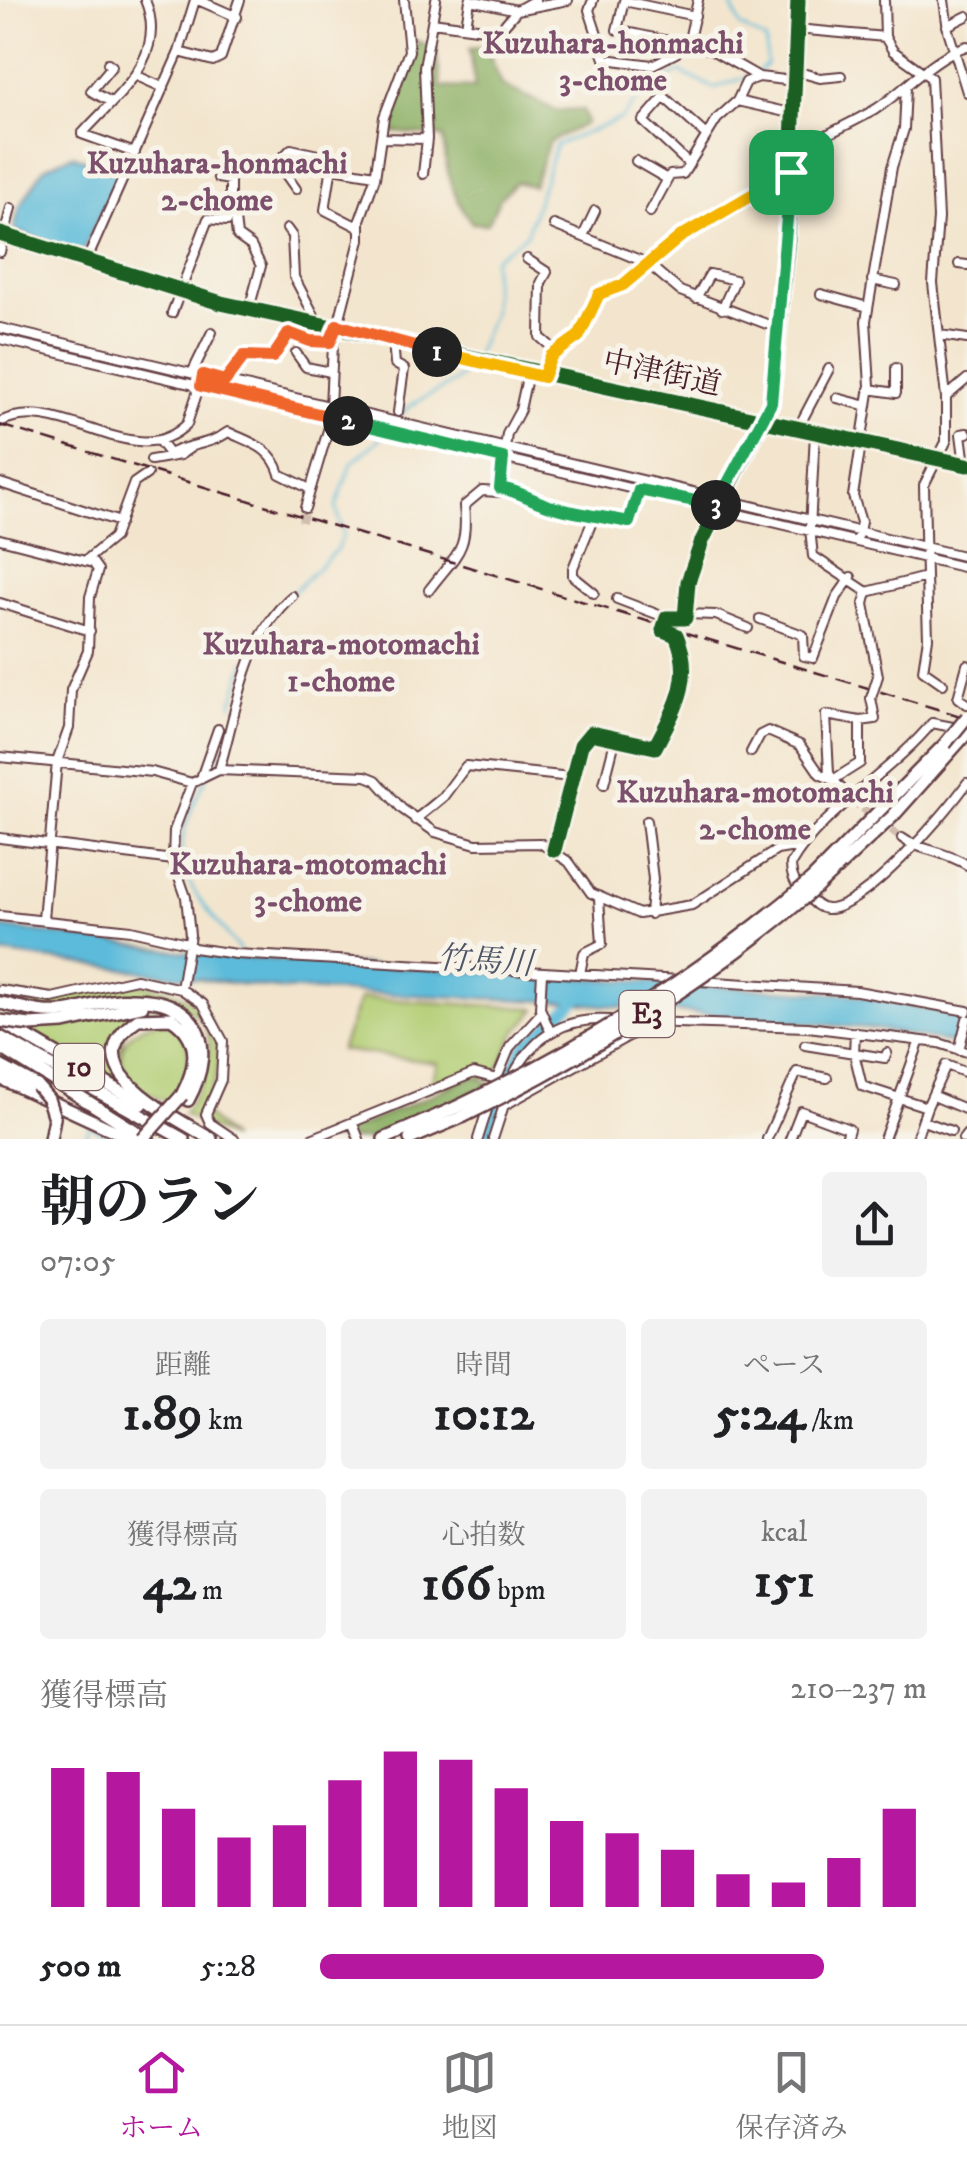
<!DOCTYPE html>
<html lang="ja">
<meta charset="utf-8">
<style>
:root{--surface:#fff;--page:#f2f2f2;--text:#202124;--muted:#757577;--line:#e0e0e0;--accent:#b5179e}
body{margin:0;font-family:"IM FELL DW Pica","Noto Serif JP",serif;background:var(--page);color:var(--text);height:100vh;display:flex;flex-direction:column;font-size:38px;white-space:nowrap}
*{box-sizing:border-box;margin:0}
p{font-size:32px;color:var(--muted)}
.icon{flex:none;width:55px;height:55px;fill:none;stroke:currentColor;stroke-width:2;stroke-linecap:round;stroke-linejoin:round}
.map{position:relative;height:1139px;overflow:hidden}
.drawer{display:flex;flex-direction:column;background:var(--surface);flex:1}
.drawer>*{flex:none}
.pin{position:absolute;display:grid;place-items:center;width:85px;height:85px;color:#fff;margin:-42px;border-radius:20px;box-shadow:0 5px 15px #0006}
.km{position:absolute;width:50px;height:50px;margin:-25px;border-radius:50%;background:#222;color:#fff;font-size:28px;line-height:50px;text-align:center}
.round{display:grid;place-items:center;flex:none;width:105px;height:105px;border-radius:10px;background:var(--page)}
.summary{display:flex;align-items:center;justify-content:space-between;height:170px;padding:0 40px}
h1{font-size:55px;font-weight:700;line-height:75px}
.stats{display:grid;grid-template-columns:repeat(3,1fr);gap:15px;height:170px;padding:10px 40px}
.stats div{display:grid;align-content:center;border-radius:10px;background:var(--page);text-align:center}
.stats b{font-size:50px;font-weight:700}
.stats small{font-size:28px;font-weight:400}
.stats p{font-size:28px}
.chart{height:280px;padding:20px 40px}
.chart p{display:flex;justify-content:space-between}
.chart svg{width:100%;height:180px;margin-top:10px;stroke:var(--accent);stroke-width:6}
ul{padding:0 40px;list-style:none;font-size:32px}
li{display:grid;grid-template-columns:160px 120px 1fr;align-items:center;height:75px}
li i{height:25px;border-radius:12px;background:var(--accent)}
.tab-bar{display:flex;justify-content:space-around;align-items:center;height:140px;border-top:2px solid var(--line);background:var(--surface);font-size:28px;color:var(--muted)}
.tab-bar a{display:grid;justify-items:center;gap:5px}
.tab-bar .selected{color:var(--accent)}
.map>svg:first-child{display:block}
.green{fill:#b2ce74;stroke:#7e7650;stroke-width:2.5}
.forest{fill:#8db166;stroke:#6c6848;stroke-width:2.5}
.water{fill:#5cbbda;stroke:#536d82;stroke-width:2.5}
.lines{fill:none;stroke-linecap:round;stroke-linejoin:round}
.stream{stroke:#5cbbda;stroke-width:2.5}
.river{stroke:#5cbbda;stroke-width:10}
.minor-tunnel{stroke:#d1bdad;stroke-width:8;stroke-dasharray:8 4;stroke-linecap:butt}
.minor-casing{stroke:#633d43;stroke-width:12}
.highway-casing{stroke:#633d43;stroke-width:16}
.minor{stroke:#fff;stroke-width:8}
.highway{stroke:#fff;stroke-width:11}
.rail{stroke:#4a1f2b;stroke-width:2.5;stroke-dasharray:15 8;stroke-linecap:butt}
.minor-bridge-casing{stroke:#633d43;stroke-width:12;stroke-linecap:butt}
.highway-bridge-casing{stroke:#633d43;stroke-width:16;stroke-linecap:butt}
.minor-bridge{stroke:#fff;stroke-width:8}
.highway-bridge{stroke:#fff;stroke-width:11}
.cycleway-casing{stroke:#f7f3e8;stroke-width:21}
.cycleway{stroke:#1b5e20;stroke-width:15}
.split-1-casing{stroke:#fff;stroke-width:20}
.split-2-casing{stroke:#fff;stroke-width:20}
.split-3-casing{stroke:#fff;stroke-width:20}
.split-4-casing{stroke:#fff;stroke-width:20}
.split-1{stroke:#f5b400;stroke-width:12}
.split-2{stroke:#f0652b;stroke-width:12}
.split-3{stroke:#22a559;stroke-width:12}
.split-4{stroke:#22a559;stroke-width:12}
.labels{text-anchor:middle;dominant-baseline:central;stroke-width:10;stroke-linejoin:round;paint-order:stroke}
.shield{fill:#f7f3e8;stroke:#7e5f64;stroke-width:2.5}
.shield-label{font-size:28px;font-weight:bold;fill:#4a1f2b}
.street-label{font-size:30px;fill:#4a1f2b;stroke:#f7f3e8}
.neighbourhood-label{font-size:32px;font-weight:bold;fill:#7c506c;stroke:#f7f3e8}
.water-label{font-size:32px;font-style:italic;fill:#505668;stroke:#f7f3e8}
</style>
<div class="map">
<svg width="967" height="1139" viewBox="0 0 967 1139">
<rect width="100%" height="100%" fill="#f7f3e8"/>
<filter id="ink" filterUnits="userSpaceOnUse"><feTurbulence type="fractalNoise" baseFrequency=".01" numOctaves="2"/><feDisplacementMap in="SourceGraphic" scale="20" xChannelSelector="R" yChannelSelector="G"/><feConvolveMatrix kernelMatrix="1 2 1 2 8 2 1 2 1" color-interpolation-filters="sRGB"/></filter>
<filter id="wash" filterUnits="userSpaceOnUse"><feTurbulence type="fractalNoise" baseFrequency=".0048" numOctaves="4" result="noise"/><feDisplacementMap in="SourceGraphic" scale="40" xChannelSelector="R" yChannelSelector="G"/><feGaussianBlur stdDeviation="2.25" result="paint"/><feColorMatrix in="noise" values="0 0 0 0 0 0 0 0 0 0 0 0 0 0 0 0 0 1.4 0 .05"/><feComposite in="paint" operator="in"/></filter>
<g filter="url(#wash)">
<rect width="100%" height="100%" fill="#f3e5cd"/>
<path class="green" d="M125,983C210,987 239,1035 203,1112L231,1139L183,1114C205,1082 232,1024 177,1004C153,996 76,1008 45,1008C30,1008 14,1001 0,998V992L43,1000Z
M360,998L533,1008L536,1009L514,1035L496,1075L429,1088L438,1063L340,1050Z
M135,1009L166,1012H150L126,1023L116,1075L128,1090L25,1029Z
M162,1021C203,1036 188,1075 170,1103C158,1098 144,1093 134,1083C107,1054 128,1025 162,1021Z"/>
<path class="forest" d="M417,41L436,49L441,87L475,88L470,48L486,46L502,85L557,111L583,110L587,123L549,142L533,186L515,182L499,200L487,224L472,223C451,195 446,171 443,137L391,132Z
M474,1076L493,1084L368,1139H315L358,1127Z"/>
<path class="water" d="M72,155L120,173L81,255L14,230L20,206L44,168Z
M0,927L216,956L848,994L967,1017V1046L876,1029L565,1002L278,989L0,953Z"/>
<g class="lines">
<path class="stream" d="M730,0L740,26L766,41L767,64L757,73
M476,354L493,313V259L526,235L556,145L621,119L644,91L680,72L714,88L750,76
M399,418C414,394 459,391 472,361
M292,593L337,549L343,535L336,507L351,464L395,425
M274,610L285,598
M232,705L246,661
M210,772L222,747
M206,779C159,867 184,878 240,951
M94,1128L117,1139
M84,1139L90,1127"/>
<path class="river" d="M486,1139L504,1085L524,1046L583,995"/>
</g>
</g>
<g filter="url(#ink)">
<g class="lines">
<path class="minor-tunnel" d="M302,522L305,508
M853,801L902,838"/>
<defs>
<path id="minor" d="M198,0L237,17
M593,0L589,10L605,59L652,65L676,53L678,43L710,49L759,77L794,81
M944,0L948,30L967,92
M432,22L499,31L517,10L535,0
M466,26L470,0L517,10L568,0
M947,26L967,16
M796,29L885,37
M678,43L617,30L624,1L695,16
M688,44L698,0
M179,52L213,61L221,57L240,0
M108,63L112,66L91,91L111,102
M795,71L820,78L841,76
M135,75L164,88
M759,77L746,82L737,101L794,114
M381,138L427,139
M135,153L82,134C117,95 169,57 145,0
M792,154C819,137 849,125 876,109C907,89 932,57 967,46
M636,161L667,179
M689,164L643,121L664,97L706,135
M332,166L325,210L360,228
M423,174L427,139L424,67L436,0
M218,178L230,180V216L235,219L237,236L251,246L261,266L249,309
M296,189L284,172L282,158L291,149L327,157L333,168L375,175
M650,212L670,175L683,174L717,119L737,101
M554,225L647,263L680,291L777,328
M287,229L292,236L294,277L317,321
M0,234L221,303L967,465
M583,236L595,211
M0,252L11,208
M527,259L547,272L541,283L540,337L556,351
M86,262L179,52L195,0
M959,264L967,265
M872,280L896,285
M821,294L868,307
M696,298L710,274L735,280L722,309
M172,313L208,219L227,221
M0,328L967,557
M940,335L967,339
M0,339L967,568
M393,341L395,364L404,369L398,412
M296,353L306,367L331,372
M192,373L212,332
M543,377L551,356L579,335L599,294L623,285L680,237L791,172
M225,381L244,356L273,357L289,333L319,342L335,339
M869,389L896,393V368
M946,397L967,379
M837,398L867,406
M0,422C62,392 135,476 187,424L203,375
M797,430L829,369
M815,433L810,529L813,556L867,592L864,604L878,676
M159,441L169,454C188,444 211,445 228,432C251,443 272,447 280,474L308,488
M151,460L180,455L190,448
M965,465L961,434L967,433
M0,483L120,522
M500,488C518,491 528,498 544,504C572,514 601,516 629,523L639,490
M305,508L329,427L333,345L360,240V220L375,178L384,117L409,51L404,0
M858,536L861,522L853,496L870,386L866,321L892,167L904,129L906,88
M0,539L93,563L98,570L90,597L88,651L71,690L69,728L57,762L43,919
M85,561L114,537L134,483L147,474
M926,577L928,638L923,670L943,684
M429,590C455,555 469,552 464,506L482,491L499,492L507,434L520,410L528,373
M867,592L926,577L924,485L946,442V397L933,283L938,218L931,78L893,51L885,37L884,0
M594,593L573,576V568L594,517
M617,599L667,618
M0,603L90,631
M686,614L716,615L748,628
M760,619L803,635L804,656L813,658L837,597L851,577
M967,665L958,698L967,704
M958,728L932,723C893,771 819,814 791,864C791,879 797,886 807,896C813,902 818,908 826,909C860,913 948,811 967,783
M751,752L760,735L768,731L800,745L820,774L833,780
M0,757L152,772L192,783
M219,770C236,714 245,636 292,596
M202,775L218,729
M833,780L829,773L826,715L860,721
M604,784L615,741
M853,801L833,780L860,763V721L875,719L871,698
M415,820L443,797L466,766L571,777
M646,821L653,879L650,914
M0,838L173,860
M902,838C917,850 944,850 967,865
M554,850L581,745L591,733L655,747C675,709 695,678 676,635L663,630L667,618H685L688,582L702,541L771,403L788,238L798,0
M0,916L131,930L187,943L194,948L236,954L680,980
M542,973L540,1008L550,1031
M580,974L584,953L602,944L599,899
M699,981L857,991L967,1011
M181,989L190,935L186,897L173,860L174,831L192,783L219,770L366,776L376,780L402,809L435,832L476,844L540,843L569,862L591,893L639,914L692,905L777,850L801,846
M0,990L52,998L136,979L181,989L203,1004L223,1041L221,1080L206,1114L210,1123L234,1139
M645,1022L808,1027L939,1043L967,1052
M855,1032L854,1053L862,1086L927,1107L916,1139
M805,1045L885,1058L887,1053
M959,1050L967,1019
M514,1074C535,1035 565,1017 610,1020
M495,1083L510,1047L541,1013
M936,1097L967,1110
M503,1106L652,1023
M927,1107L946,1065L967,1073
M923,1121L951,1131
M353,1124L359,1139
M311,1139L474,1073L497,1079
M478,1139L487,1110
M493,1139L504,1105
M767,1139L797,1072L827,1078
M790,1139L801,1111L849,1129L846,1139
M884,1139L919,1043
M963,1139L967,1134"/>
<path id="highway" d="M811,880L945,744
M817,887L893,816L967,733
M0,1003C20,1007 40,1014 61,1012C84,1010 105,999 129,999C197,997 219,1043 188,1100
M3,1023L142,1104
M30,1025L64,1023L142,1006
M0,1037L183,1139
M0,1047L148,1139
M0,1066L37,1086
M0,1078L132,1139
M182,1095C197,1066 202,1038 171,1018L138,1019C67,1068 176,1117 211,1139
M50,1139L54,1118
M384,1139L457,1107
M410,1139L462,1117"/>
</defs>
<use href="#minor" class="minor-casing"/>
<use href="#highway" class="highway-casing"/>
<use href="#minor" class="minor"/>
<use href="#highway" class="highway"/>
<path class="rail" d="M0,425L967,718"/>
<defs>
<path id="minor-bridge" d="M871,698L878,676"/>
<path id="highway-bridge" d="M945,744L967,717
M0,1021L30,1025
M37,1086L48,1099L54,1118
M457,1107C585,1047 704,971 811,880
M462,1117C589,1055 710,980 817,887
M143,1139L182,1095"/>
</defs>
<use href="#minor-bridge" class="minor-bridge-casing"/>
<use href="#highway-bridge" class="highway-bridge-casing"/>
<use href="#minor-bridge" class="minor-bridge"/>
<use href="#highway-bridge" class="highway-bridge"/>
<defs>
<path id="cycleway" d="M0,234L221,303L967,465
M554,850L581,745L591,733L655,747C675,709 695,678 676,635L663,630L667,618H685L688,582L702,541L771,403L788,238L798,0"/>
</defs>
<use href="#cycleway" class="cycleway-casing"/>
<use href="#cycleway" class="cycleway"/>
</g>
</g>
<g class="lines" filter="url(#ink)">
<defs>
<path id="split-1" d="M437,352L543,377L551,356L579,336L599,294L623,285L680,237L791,172"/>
<path id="split-2" d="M348,421L201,386L203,375L225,381L244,356L273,357L289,333L310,341L330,342L337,325L437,352"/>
<path id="split-3" d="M348,421L503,458L500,488C518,491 528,498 544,504C572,514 600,516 629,522L639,490L716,505"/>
<path id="split-4" d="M716,505L771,403L791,172"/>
</defs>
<use href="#split-1" class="split-1-casing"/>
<use href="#split-2" class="split-2-casing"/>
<use href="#split-3" class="split-3-casing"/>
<use href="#split-4" class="split-4-casing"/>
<use href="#split-1" class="split-1"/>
<use href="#split-2" class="split-2"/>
<use href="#split-3" class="split-3"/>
<use href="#split-4" class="split-4"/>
</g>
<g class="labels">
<g class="shield">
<rect x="619.5" y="991" width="55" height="46" rx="8"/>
<rect x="54" y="1044" width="50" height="46" rx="8"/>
</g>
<g class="shield-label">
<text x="647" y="1014">E3</text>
<text x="79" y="1067">10</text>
</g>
<g class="street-label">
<text transform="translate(662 374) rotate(12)">中津街道</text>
</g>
<g class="neighbourhood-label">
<text x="613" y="44">Kuzuhara-honmachi<tspan x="613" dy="37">3-chome</tspan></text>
<text x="217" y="164">Kuzuhara-honmachi<tspan x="217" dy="37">2-chome</tspan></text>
<text x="341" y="645">Kuzuhara-motomachi<tspan x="341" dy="37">1-chome</tspan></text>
<text x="755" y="793">Kuzuhara-motomachi<tspan x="755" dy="37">2-chome</tspan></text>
<text x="308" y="865">Kuzuhara-motomachi<tspan x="308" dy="37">3-chome</tspan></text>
</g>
<g class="water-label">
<text transform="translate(485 962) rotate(4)">竹馬川</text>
</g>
</g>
</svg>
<div class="pin" style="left:791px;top:172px;background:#1e9e55"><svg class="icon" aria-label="arrive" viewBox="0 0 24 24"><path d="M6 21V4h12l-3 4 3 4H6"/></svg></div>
<b class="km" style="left:437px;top:352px">1</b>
<b class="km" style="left:348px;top:421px">2</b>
<b class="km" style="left:716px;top:505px">3</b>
</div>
<section class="drawer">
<div class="summary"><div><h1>朝のラン</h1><p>07:05</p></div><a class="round"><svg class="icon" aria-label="share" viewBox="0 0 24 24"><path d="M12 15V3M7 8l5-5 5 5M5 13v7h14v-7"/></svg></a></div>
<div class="stats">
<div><p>距離</p><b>1.89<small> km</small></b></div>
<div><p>時間</p><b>10:12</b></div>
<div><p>ペース</p><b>5:24<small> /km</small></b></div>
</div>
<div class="stats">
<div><p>獲得標高</p><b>42<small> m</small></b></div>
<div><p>心拍数</p><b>166<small> bpm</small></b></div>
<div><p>kcal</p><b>151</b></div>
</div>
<div class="chart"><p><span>獲得標高</span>210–237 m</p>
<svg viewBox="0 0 160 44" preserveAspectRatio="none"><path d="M5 44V10M15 44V11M25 44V20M35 44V27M45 44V24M55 44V13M65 44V6M75 44V8M85 44V15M95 44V23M105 44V26M115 44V30M125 44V36M135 44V38M145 44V32M155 44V20"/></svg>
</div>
<ul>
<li><b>500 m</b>5:28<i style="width:83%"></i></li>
</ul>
</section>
<nav class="tab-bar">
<a class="selected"><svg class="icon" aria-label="home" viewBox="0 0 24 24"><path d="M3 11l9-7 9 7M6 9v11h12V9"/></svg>ホーム</a>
<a><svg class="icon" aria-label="map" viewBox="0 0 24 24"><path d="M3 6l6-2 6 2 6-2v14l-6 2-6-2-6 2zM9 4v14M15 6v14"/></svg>地図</a>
<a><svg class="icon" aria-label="saved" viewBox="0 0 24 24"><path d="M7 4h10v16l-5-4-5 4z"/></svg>保存済み</a>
</nav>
